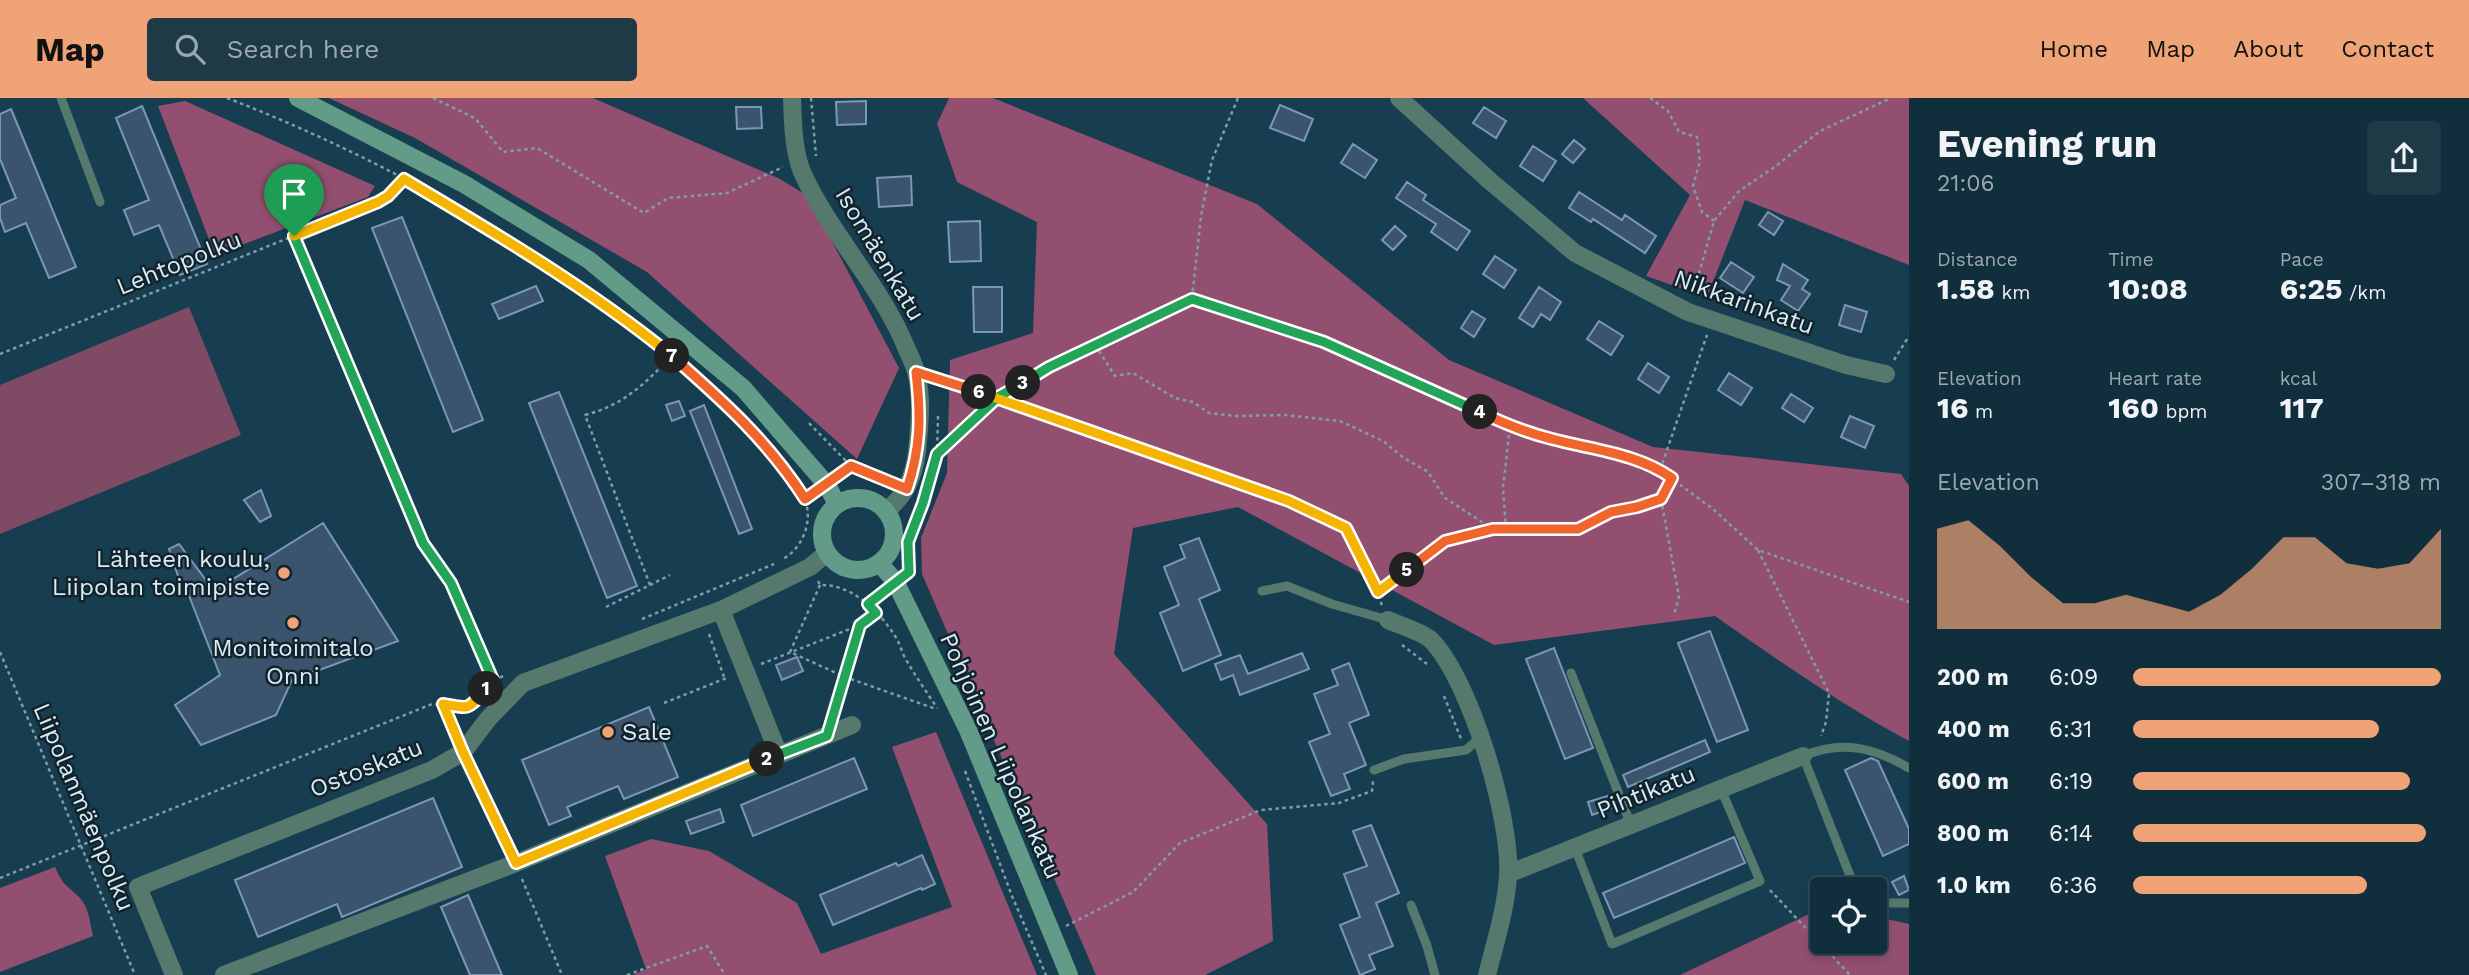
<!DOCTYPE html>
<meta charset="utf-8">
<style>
:root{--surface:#112e3c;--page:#1e3a47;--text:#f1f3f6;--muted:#9ca8af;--line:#304a56;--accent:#efa377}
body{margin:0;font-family:"Work Sans",sans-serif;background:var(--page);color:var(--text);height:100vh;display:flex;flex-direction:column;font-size:26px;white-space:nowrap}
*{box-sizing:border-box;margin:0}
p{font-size:23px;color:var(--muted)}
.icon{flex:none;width:38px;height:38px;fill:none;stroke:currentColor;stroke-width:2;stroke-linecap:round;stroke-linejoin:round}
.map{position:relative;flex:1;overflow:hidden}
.side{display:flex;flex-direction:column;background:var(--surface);width:560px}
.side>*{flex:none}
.fabs{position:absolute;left:1810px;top:779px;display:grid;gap:14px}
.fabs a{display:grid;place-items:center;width:77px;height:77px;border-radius:7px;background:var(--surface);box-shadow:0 4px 10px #0003,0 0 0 2px var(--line);font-size:35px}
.pin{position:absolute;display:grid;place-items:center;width:60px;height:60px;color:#fff;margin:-72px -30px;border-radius:50% 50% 50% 0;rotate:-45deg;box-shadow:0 0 7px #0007}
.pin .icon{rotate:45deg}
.km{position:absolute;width:35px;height:35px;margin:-18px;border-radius:50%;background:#222;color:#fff;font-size:19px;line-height:35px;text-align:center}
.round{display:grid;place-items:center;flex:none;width:74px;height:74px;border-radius:7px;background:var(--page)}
.head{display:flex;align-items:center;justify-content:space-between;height:119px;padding:0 28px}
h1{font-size:38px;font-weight:700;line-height:52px}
.figures{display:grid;grid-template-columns:repeat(3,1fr);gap:10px;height:119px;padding:7px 28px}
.figures div{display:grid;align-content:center}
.figures b{font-size:30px;font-weight:700}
.figures small{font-size:19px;font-weight:400}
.figures p{font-size:19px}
.chart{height:196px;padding:14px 28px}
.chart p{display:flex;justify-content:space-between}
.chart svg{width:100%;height:126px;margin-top:7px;fill:var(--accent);opacity:.7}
ul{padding:0 28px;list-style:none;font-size:23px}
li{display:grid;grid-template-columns:112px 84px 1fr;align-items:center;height:52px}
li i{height:18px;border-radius:9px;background:var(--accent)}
header{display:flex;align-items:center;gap:42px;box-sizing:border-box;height:98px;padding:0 35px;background:var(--accent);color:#111}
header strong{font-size:33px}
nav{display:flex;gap:38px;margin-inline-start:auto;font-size:24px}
.search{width:490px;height:63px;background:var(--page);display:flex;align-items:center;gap:18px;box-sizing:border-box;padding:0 24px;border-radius:7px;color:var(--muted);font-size:26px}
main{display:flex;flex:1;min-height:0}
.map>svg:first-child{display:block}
.green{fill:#7f4a63}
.forest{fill:#934f70}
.building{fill:#3b546e;stroke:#7c97b5;stroke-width:2}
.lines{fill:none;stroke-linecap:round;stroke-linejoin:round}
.path{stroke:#7f9cab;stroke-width:2.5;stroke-dasharray:3.5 3.5;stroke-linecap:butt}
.lane{stroke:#55796c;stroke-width:9}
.street{stroke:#55796c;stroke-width:18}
.secondary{stroke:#629c88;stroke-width:18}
.split-1-casing{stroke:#fff;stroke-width:14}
.split-2-casing{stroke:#fff;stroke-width:14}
.split-3-casing{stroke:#fff;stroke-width:14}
.split-4-casing{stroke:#fff;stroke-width:14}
.split-5-casing{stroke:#fff;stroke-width:14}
.split-6-casing{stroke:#fff;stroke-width:14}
.split-7-casing{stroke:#fff;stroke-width:14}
.split-8-casing{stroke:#fff;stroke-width:14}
.split-1{stroke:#22a559;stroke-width:9}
.split-2{stroke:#f5b400;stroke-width:9}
.split-3{stroke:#22a559;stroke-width:9}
.split-4{stroke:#22a559;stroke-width:9}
.split-5{stroke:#f0652b;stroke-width:9}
.split-6{stroke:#f5b400;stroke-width:9}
.split-7{stroke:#f0652b;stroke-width:9}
.split-8{stroke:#f5b400;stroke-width:9}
.poi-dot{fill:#efa377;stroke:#12232b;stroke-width:2.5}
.labels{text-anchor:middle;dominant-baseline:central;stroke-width:5;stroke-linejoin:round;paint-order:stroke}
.street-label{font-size:24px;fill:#d7ecf7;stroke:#12232b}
.poi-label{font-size:24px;fill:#d7ecf7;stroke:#12232b;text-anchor:end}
</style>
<header>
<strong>Map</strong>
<div class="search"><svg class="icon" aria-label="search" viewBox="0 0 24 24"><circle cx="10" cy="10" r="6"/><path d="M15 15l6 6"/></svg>Search here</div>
<nav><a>Home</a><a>Map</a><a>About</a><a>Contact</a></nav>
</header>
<main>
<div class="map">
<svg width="1909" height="877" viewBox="0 0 1909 877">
<rect width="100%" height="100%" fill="#173e50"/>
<path class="green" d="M189,209L241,337L0,436V287Z"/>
<path class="forest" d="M329,0H593L778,80L808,98L899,270L857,361L647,174L415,40Z
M949,0H993L1257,106L1449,262L1653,349L1901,376L1909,388V643C1841,607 1778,562 1715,518L1494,547L1238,409L1133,430L1114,556L1267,726L1273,843L1205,877H1096L922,476L921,440L947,375L950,262L1033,235L1037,124L957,84L937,26Z
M1583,0H1909V167L1745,102L1707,199L1646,178L1690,97Z
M185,3L375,88L368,99L215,157L158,8Z
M936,634L1037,877H633L646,871L605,758L651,741L709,753L797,805L821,856L952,809L892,649Z
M55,769C64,789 66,786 80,800C89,810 90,825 93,838L0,874V790Z
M1822,810V844H1874V818L1909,826V877H1680Z"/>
<path class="building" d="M866,3V26L837,27L836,4Z
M1280,7L1313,21L1304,43L1270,30Z
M142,8L207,166L180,177L159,127L134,137L124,112L149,102L116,20Z
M736,9H761L762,30L737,31Z
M1484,9L1506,23L1496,40L1473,25Z
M11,11L76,169L49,180L26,125L5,134L0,120V107L16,100L0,61V16Z
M1574,42L1585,51L1573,65L1562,56Z
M1353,46L1377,62L1365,80L1341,65Z
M1533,48L1556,63L1543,83L1520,68Z
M911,78L912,107L879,109L877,80Z
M1407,84L1426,97L1423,102L1470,133L1457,152L1431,134L1436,126L1396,100Z
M1579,94L1622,122L1625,117L1656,138L1645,155L1593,121L1591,124L1569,110Z
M1768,114L1783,123L1774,137L1759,127Z
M402,119L483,322L453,334L372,130Z
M980,123L981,163L950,164L948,124Z
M1395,128L1406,138L1393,152L1382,142Z
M1495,158L1516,172L1504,190L1483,176Z
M1731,164L1754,179L1743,195L1720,180Z
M1783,166L1808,182L1802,191L1810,196L1798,213L1781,202L1790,188L1777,182Z
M536,188L543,203L499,221L492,206Z
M973,189H1002V234H974Z
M1539,189L1561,204L1550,222L1541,216L1533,229L1519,220Z
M1845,207L1867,214L1861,234L1839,227Z
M1472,213L1485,221L1474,239L1461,230Z
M1599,223L1623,238L1611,257L1587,241Z
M1648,265L1669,279L1659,295L1638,281Z
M1729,275L1752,290L1741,307L1718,292Z
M559,294L637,488L607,500L529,305Z
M1791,296L1813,310L1804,324L1782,310Z
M679,303L685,318L672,323L666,307Z
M704,307L752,431L739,436L690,313Z
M1850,318L1874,328L1865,350L1841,339Z
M261,392L271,418L260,424L244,402Z
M323,425L398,543L292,582L276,617L201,647L175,607L220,577L184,485L181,487L169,451L179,446L214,493Z
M1199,440L1220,492L1199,501L1221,557L1183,573L1160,515L1179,507L1164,469L1185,460L1180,447Z
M1710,533L1748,632L1717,644L1678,545Z
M1554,550L1593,650L1565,661L1526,561Z
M1302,555L1309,571L1240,597L1233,577L1221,582L1215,566L1240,557L1248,576Z
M797,559L803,573L782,582L776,567Z
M1349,565L1369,617L1349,625L1366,667L1344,676L1350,691L1331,698L1309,644L1330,636L1314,596L1338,587L1332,572Z
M649,609L678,679L624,701L618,688L567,709L571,718L549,727L522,662Z
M1705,642L1710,654L1628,689L1623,677Z
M854,660L867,691L753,738L741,707Z
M1871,660L1878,663L1909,731V746L1883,758L1845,672Z
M1611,697L1615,709L1592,717L1588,704Z
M433,700L462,769L342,819L337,806L258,839L235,782Z
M720,711L724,724L691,736L686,723Z
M1371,727L1399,795L1376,805L1393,848L1369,857L1375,871L1360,877L1340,827L1360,819L1344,776L1367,768L1353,733Z
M1734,739L1745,765L1614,820L1603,795Z
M922,757L935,786L922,792L921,790L833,827L820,797L896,765L898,768Z
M1904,778L1909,792L1899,797L1892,784Z
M468,797L502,877H470L441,809Z"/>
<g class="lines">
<path class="path" d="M227,0C287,23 348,51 405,81C480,122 556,168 624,219C679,261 745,315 785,371C792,380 801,391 805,402C813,423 803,450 783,461
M433,0L475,20L503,54L537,50L644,115L668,100L727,95L783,69
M811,0L816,58
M1650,0L1668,13L1679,34L1697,39L1700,63L1693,88L1702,114L1714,123
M294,138L423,445L451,485L493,582
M1693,196L1714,123L1739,93L1776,68L1820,33L1891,0
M1192,200L1201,118L1212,62L1238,0
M1095,247L1115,278L1133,275L1175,300L1193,304L1209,315L1237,318L1285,317L1340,323L1383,343L1404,360L1428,374L1445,400L1493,431
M0,256L378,104L388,98L403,82
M1894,262L1909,238
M936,282L998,299L1289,403L1346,430L1382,507
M809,325L851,368
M937,356L998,299L1050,269L1192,200L1324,244L1502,325L1552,341L1613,353L1660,372L1713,411L1758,452L1909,504
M933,370L937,356L938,318
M1660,372L1707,237
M840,376L851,368L891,385
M1661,401L1679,499L1674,517
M1506,431L1503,390L1510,328
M1758,452L1829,595L1826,624L1821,638
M909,474L908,444L929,383
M818,483L820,487C852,486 879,513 895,538C899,544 901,551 904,558C914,576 926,593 937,610
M650,487L585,317C624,307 644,286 672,258
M820,487L790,554L845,579L936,611
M1378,494L1445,443L1493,431H1578L1611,414L1661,401L1672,380
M868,506L881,495
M606,509L670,477
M642,521L774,466
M709,536L724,579
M1402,547L1427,566
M0,554L135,877
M761,566L860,527L876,515
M1444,598L1461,641
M664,605L729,579
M443,606L455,635
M833,617L860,527
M471,670L508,749
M965,673L1012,798L1046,877
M0,780L432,606L468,609L493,582L506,577
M522,781L562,877
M1770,792L1850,877
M1066,828L1133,794L1180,745L1261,712L1339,705L1372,693L1373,683
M627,877L707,848L725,877"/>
<path class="lane" d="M61,0L100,104
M1262,493L1287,488L1332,506L1388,522
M1571,575L1631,727
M1374,672L1404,661L1466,652L1481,639
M1575,750L1612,846L1760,783L1721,691
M1858,791L1854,788L1803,658C1842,642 1873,649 1909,670
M1874,801L1888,805H1909
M1411,807L1427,848L1435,877"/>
<path class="street" d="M792,0C793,24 793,51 802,74C830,136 880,186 906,249C909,257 914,265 916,274C922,296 920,321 918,343C916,372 909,395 886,413
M1399,0L1490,83L1575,155L1688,214L1846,267L1886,276
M721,512L779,657
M1388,522C1401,528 1421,533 1431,542C1470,581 1512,722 1508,778C1506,811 1495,845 1487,877
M1508,776L1803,658
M174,877L138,789L432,672L463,654L488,621L523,585L721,512L810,469L827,455
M224,877L516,765L852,627"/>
<path class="secondary" d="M298,0L464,86L589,162L743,290L827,387L837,406
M822 436a36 36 0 1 1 72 0a36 36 0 1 1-72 0Z
M879,465L895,483L968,632L1069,877"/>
</g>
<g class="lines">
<defs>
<path id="split-1" d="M294,138L423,445L451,485L493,582L486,591"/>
<path id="split-2" d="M486,591C467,612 471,611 443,606L463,654L516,765L767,661"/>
<path id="split-3" d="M767,661L827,638L860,527L876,515L868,506L909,474L908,444L923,405L937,356L998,299L1023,285"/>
<path id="split-4" d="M1023,285L1049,269L1192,201L1324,244L1480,314"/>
<path id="split-5" d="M1407,472L1445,443L1493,431H1578L1611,414L1637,409L1661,401L1672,380C1636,355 1593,352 1552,341C1527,335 1503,325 1480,314"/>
<path id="split-6" d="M979,294L1289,403L1346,430L1378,494L1407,472"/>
<path id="split-7" d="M672,258C723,303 768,343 805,401L851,368L907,391C921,350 921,317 916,274L979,294"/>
<path id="split-8" d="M294,138L378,104L388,98L404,81C497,136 588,190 672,258"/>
</defs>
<use href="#split-1" class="split-1-casing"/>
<use href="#split-2" class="split-2-casing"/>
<use href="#split-3" class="split-3-casing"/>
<use href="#split-4" class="split-4-casing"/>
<use href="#split-5" class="split-5-casing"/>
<use href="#split-6" class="split-6-casing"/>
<use href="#split-7" class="split-7-casing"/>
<use href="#split-8" class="split-8-casing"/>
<use href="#split-1" class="split-1"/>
<use href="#split-2" class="split-2"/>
<use href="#split-3" class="split-3"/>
<use href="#split-4" class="split-4"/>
<use href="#split-5" class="split-5"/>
<use href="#split-6" class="split-6"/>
<use href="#split-7" class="split-7"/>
<use href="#split-8" class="split-8"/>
</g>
<g class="poi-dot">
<circle cx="284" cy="475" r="7"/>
<circle cx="293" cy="525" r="7"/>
<circle cx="608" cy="634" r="7"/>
</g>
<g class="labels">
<g class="street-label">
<text transform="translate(880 156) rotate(59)">Isomäenkatu</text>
<text transform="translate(179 165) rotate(-22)">Lehtopolku</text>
<text transform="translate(1744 204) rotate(20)">Nikkarinkatu</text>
<text transform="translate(1001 658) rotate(66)">Pohjoinen Liipolankatu</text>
<text transform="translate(366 670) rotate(-22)">Ostoskatu</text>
<text transform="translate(1646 694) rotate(-22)">Pihtikatu</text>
<text transform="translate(84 709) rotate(67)">Liipolanmäenpolku</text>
</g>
<g class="poi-label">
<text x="270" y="461">Lähteen koulu,<tspan x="270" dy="28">Liipolan toimipiste</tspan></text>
<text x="293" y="550" text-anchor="middle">Monitoimitalo<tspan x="293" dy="28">Onni</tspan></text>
<text x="622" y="634" text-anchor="start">Sale</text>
</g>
</g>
</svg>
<div class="fabs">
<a><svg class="icon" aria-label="locate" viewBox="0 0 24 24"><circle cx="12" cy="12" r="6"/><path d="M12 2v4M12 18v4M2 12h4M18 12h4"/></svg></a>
</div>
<div class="pin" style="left:294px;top:138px;background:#1e9e55"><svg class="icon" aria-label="arrive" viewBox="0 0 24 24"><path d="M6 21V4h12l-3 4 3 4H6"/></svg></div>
<b class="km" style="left:486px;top:591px">1</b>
<b class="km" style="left:767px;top:661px">2</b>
<b class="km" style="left:1023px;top:285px">3</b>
<b class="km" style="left:1480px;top:314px">4</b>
<b class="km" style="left:1407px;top:472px">5</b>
<b class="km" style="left:979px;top:294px">6</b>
<b class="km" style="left:672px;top:258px">7</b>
</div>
<section class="side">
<div class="head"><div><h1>Evening run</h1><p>21:06</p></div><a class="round"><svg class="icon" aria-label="share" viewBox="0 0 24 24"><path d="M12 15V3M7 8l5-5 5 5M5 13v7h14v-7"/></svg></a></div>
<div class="figures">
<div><p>Distance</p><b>1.58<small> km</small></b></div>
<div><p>Time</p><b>10:08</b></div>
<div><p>Pace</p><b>6:25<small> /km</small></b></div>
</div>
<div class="figures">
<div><p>Elevation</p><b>16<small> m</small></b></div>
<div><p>Heart rate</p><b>160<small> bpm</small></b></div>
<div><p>kcal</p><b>117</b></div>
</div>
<div class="chart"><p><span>Elevation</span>307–318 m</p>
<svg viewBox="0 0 160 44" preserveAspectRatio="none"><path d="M0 44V9L10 6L20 15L30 26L40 35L50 35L60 32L70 35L80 38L90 32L100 23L110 12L120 12L130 21L140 23L150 21L160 9V44z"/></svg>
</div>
<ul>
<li><b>200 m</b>6:09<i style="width:100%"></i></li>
<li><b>400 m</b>6:31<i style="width:80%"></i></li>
<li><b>600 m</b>6:19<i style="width:90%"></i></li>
<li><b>800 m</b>6:14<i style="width:95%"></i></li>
<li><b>1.0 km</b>6:36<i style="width:76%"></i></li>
</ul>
</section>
</main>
